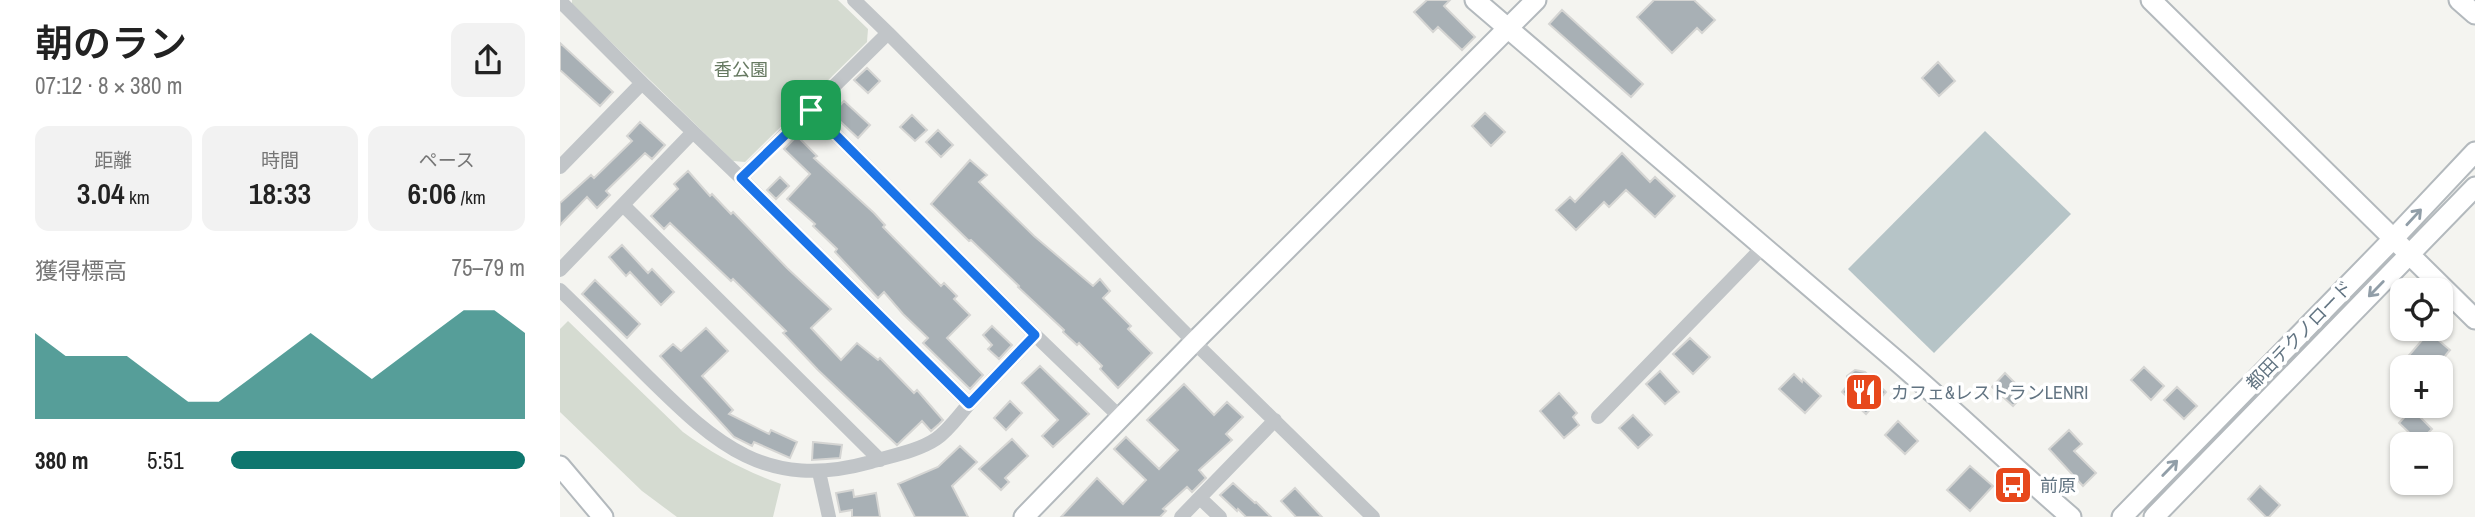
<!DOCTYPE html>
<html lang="ja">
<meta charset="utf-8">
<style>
:root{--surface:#fff;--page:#f2f2f2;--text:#222;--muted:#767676;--accent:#0f766e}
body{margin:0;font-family:"Archivo Narrow","Noto Sans JP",sans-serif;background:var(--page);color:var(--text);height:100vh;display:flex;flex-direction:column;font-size:26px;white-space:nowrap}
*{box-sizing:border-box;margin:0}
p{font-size:23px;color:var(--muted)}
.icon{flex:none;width:38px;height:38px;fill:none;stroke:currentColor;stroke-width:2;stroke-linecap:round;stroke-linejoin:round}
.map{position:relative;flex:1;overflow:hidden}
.drawer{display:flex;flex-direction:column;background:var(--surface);width:560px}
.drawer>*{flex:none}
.tools{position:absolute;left:1830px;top:278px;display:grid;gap:14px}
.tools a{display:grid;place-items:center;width:63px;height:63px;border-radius:14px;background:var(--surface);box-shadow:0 2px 5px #0004;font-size:35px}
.pin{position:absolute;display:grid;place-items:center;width:60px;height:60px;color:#fff;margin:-30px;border-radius:14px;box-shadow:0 4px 10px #0006}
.round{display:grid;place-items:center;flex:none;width:74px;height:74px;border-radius:14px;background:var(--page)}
.headline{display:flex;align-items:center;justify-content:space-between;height:119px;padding:0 35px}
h1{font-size:38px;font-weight:600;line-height:52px}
.metrics{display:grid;grid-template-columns:repeat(3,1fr);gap:10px;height:119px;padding:7px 35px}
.metrics div{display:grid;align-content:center;border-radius:14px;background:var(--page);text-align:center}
.metrics b{font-size:30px;font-weight:600}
.metrics small{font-size:19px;font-weight:400}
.metrics p{font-size:19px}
.chart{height:196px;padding:14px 35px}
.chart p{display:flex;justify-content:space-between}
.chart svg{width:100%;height:126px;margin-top:7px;fill:var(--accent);opacity:.7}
ul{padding:0 35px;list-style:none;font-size:23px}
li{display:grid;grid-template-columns:112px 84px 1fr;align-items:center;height:52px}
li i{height:18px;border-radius:9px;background:var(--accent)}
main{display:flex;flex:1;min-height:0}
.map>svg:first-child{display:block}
.green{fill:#d5dbd1}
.water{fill:#b6c4c7}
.building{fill:#a8b0b5;stroke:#d5d5d3;stroke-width:2}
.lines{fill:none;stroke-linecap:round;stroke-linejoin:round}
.secondary-casing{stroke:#b3b9bd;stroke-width:23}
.street{stroke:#c1c5c8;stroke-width:14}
.secondary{stroke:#fff;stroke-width:19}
.oneway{stroke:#919ea8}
.route-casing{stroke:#fff;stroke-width:14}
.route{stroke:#1a73e8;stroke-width:9}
.labels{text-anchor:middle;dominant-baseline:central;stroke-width:7;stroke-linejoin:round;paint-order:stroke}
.park-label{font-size:18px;fill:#667961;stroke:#fff}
.street-label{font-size:18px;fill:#627482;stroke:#fff}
.poi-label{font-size:18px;fill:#627482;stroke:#fff;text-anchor:start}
</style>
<main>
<section class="drawer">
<div class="headline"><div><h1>朝のラン</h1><p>07:12 · 8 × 380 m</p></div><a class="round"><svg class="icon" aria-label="share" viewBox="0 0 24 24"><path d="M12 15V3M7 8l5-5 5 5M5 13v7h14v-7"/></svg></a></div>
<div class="metrics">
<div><p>距離</p><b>3.04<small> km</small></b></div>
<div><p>時間</p><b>18:33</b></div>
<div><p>ペース</p><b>6:06<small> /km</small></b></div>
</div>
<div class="chart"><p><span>獲得標高</span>75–79 m</p>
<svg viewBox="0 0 160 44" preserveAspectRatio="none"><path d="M0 44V14L10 22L20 22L30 22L40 30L50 38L60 38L70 30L80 22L90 14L100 22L110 30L120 22L130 14L140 6L150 6L160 14V44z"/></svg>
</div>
<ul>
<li><b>380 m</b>5:51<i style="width:100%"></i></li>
</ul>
</section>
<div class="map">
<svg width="1915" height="517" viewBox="0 0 1915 517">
<rect width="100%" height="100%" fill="#f4f4f0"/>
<path class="green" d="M12,0H278L308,29L307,42L185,162L173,161L12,4Z
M8,321L123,432C154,455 185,471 221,484L213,517H117L82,491L0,412V329Z"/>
<path class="water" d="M1425,131L1511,214L1374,353L1288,269Z"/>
<path class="building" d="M867,0H890L884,6L915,37L902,50L878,27L873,32L854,12Z
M1094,0H1134L1155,20L1142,33L1137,28L1112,53L1077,17Z
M1002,10L1083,84L1071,97L989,24Z
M0,43L53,92L40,106L0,70Z
M1378,62L1395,81L1379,96L1362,78Z
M307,68L320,81L308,93L294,80Z
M284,101L310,125L298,138L272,114Z
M925,113L945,132L931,146L912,126Z
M352,115L367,130L355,141L340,127Z
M80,122L105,145L92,159L85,153L46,191L50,195L37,208L27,197L0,225V203L31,175L34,178L72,141L67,136Z
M378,130L393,145L381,157L366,142Z
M237,136L257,156L254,158L314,213L325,225L323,227L381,286L384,283L397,296L394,299L410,315L387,338L423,375L410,389L363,343L368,338L343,314L324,292L318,298L275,252L277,249L253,226L255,224L227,199L250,174L224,149Z
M1062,153L1090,182L1095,177L1115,196L1095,217L1066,190L1049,207L1044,202L1016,230L996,210L1010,197L1015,202Z
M410,160L427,175L419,182L474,236L533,286L540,279L550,291L543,298L571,326L568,329L592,353L558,388L540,369L542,366L519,343L517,345L503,332L504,330L458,287L459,286L411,240L409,241L371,204Z
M128,171L150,196L152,194L171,214L173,212L227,268L271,309L251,328L281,360L297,343L318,360L320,358L354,393L357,390L383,420L379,424L371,431L362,421L337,445L258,370L223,333L226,331L173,279L171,281L110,223L104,229L91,216L118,189L114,184Z
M220,177L229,186L216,199L207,190Z
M62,245L88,273L92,269L114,292L101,305L70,272L66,276L49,257Z
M35,280L80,324L67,338L22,294Z
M432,326L452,345L439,359L428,349L432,345L423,335Z
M146,328L168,351L142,376L173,410L169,414L209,434L211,430L237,442L230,458L194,442L192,446L174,437L100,356L113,344L121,351Z
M1869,332L1890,350L1875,368H1838Z
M1130,338L1150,357L1133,374L1113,354Z
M480,366L529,414L493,447L482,436L498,420L462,383Z
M1584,367L1604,386L1591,400L1571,380Z
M1295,370L1305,372L1326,392L1306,414L1282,392L1287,386V376Z
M1100,371L1119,392L1105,404L1086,384Z
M1445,373L1465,393L1453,406L1432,387Z
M1234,374L1242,382L1243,379L1261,396L1245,413L1219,389Z
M624,384L654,415L667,402L683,417L666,434L672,440L639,470L646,478L632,492L627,487L603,509L606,511L600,517H501L537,478L563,504L586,480L554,449L566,437L599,469L618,450L587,420Z
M1617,387L1637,406L1624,419L1604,400Z
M999,393L1017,413L1013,417L1019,425L1004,438L980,411Z
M450,401L462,413L446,430L434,418Z
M1852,409L1872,429L1859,442L1839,423Z
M1073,415L1092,435L1078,448L1059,428Z
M1338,421L1358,441L1345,454L1325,435Z
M1509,430L1522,444L1514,451L1536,473L1523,486L1489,449Z
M452,439L468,456L445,478L449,482L441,490L419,469Z
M253,442L282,445L280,458L252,460Z
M400,446L417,462L392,486L408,517H355L338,484L378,467Z
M1410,466L1433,486L1410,511L1387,490Z
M673,483L695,503L696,502L711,517H686L678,509L677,511L660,495Z
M1700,486L1720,505L1709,517H1706L1688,499Z
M735,488L762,517H736L721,501Z
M293,490L294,497L316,493L320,517H292V510L280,512L276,493Z"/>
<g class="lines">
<defs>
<path id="secondary" d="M915,0C1055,121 1197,240 1338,362C1396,412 1452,466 1511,517
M1591,0L1915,319
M1899,0L1915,14
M0,466L43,517
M464,517L634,342L976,0
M1562,517L1833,239L1915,152
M1594,517L1915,187"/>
</defs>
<use href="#secondary" class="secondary-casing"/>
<path class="street" d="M0,1L82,83L0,167
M328,33L634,342L813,517
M82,83L181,178
M251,110L475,335L409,404
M63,205L320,460
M0,270L133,132
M0,290C29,318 58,347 87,376C157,445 206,491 311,462C331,456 358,451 376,439C389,430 399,415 409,404L181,178L328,33L294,0
M475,335L561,418
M1038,417L1203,247
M259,472L269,517
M640,498L660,517
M621,517L715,420"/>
<use href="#secondary" class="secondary"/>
</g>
<defs><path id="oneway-shaft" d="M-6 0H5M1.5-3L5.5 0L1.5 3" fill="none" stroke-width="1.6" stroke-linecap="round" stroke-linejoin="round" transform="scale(1.75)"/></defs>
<g class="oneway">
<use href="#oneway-shaft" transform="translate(1854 217) rotate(-47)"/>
<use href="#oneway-shaft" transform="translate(1816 289) rotate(134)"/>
<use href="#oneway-shaft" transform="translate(1610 468) rotate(-46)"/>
</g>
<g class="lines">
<defs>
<path id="route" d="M251,110L475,335L409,404L181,178Z"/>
</defs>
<use href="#route" class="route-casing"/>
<use href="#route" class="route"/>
</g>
<defs>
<symbol id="restaurant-square" viewBox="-11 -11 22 22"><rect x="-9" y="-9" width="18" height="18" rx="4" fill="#e7481c" stroke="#fff"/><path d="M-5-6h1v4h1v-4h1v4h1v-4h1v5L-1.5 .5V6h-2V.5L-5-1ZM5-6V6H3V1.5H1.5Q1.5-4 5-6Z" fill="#fff"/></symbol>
<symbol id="bus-square" viewBox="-11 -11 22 22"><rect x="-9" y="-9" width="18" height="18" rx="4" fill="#e7481c" stroke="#fff"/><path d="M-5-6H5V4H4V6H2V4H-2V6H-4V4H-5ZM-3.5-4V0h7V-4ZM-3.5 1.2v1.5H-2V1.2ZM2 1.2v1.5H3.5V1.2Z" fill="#fff"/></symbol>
</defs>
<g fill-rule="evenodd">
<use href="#restaurant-square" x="1282" y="370" width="44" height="44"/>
<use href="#bus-square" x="1431" y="463" width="44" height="44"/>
</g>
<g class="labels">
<g class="park-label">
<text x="181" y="69">香公園</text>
</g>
<g class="street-label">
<text transform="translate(1739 335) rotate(-46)">都田テクノロード</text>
</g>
<g class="poi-label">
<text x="1331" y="392">カフェ&amp;レストランLENRI</text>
<text x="1480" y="485">前原</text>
</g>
</g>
</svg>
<div class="tools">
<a><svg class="icon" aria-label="locate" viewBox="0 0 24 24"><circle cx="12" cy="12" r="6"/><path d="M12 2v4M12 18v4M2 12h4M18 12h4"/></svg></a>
<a>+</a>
<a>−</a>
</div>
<div class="pin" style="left:251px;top:110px;background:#1e9e55"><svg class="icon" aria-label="arrive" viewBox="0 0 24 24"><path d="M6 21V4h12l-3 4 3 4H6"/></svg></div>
</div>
</main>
